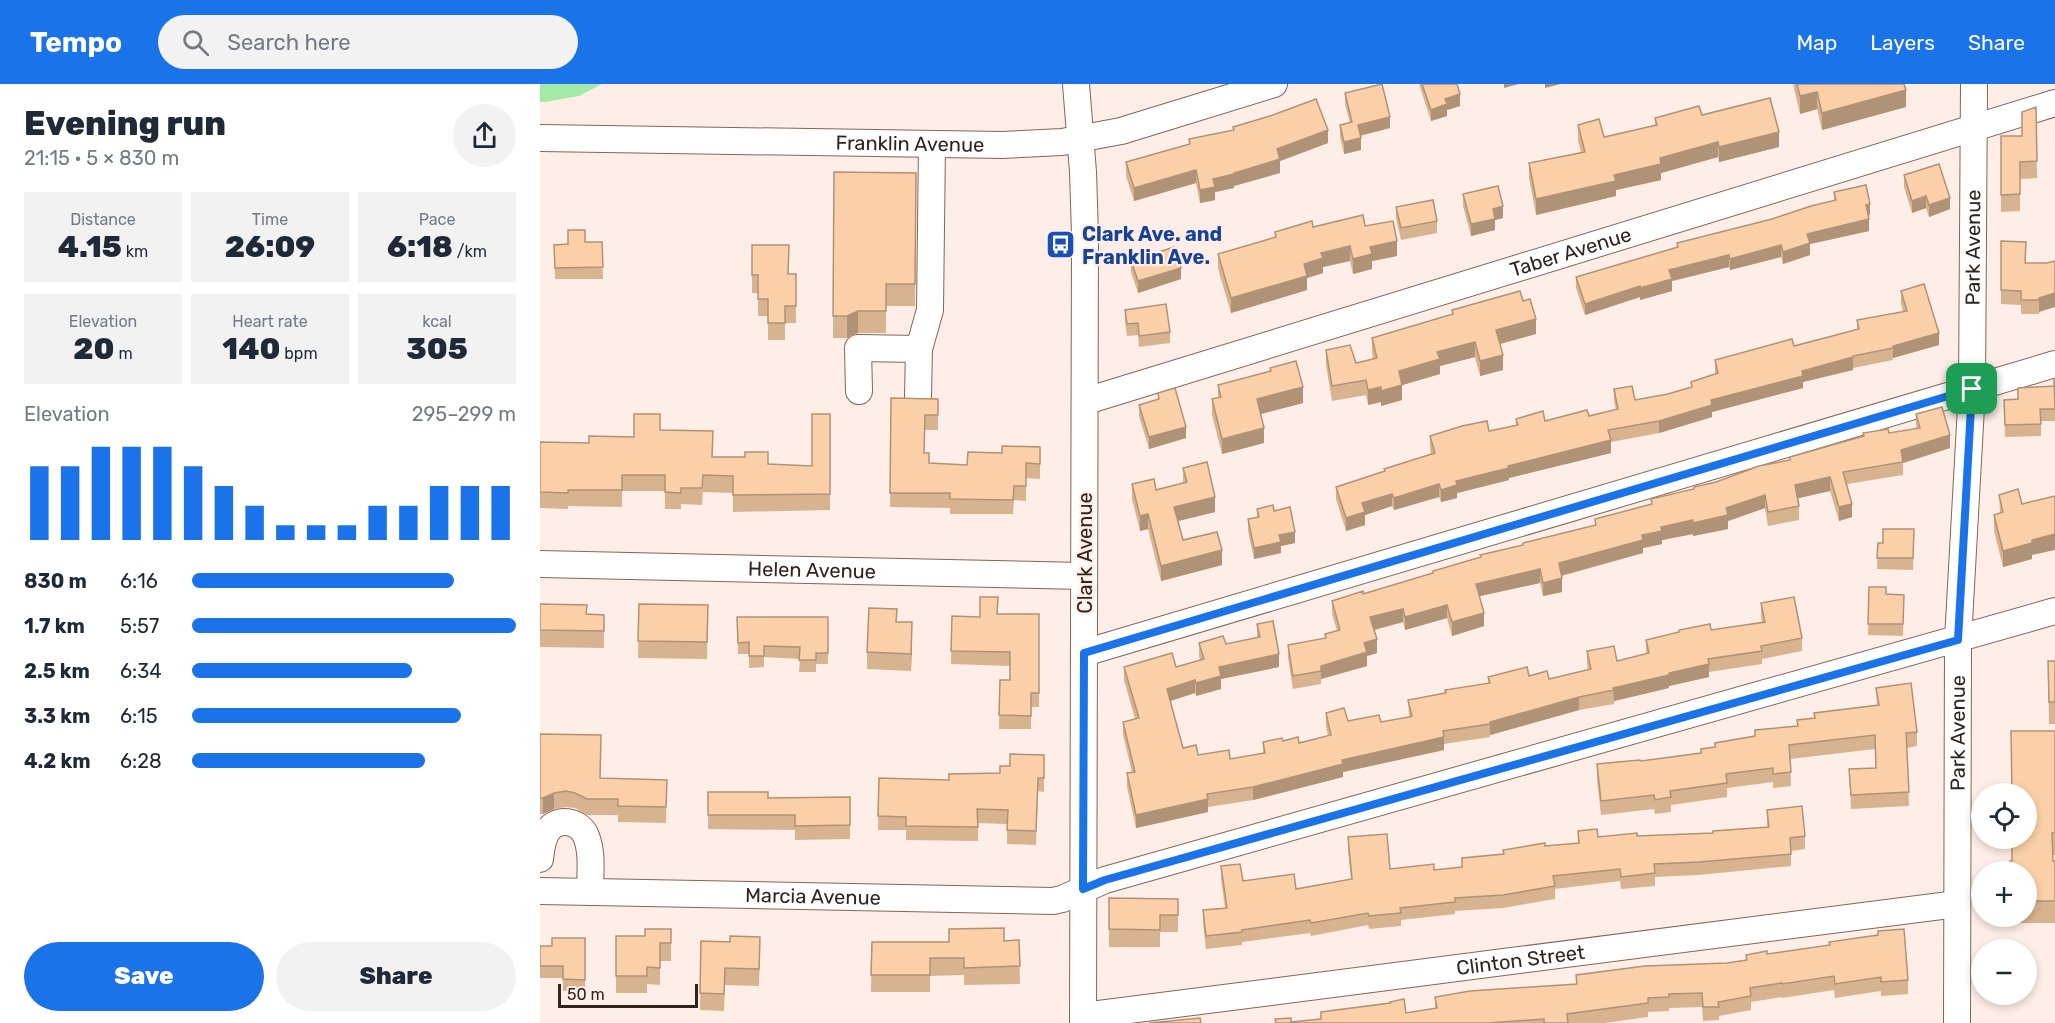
<!DOCTYPE html>
<meta charset="utf-8">
<style>
:root{--surface:#fff;--page:#f2f2f3;--text:#1f2937;--muted:#747a83;--accent:#1a73e8}
body{margin:0;font-family:Rubik,sans-serif;background:var(--page);color:var(--text);height:100vh;display:flex;flex-direction:column;font-size:22px;white-space:nowrap}
*{box-sizing:border-box;margin:0}
p{font-size:20px;color:var(--muted)}
.icon{flex:none;width:33px;height:33px;fill:none;stroke:currentColor;stroke-width:2;stroke-linecap:round;stroke-linejoin:round}
.map{position:relative;flex:1;overflow:hidden}
.panel{display:flex;flex-direction:column;background:var(--surface);width:540px}
.panel>*{flex:none}
.controls{position:absolute;left:1431px;top:699px;display:grid;gap:12px}
.controls a{display:grid;place-items:center;width:66px;height:66px;border-radius:50%;background:var(--surface);box-shadow:0 3px 9px #0003;font-size:30px}
.scale{position:absolute;left:18px;bottom:15px;width:140px;box-sizing:border-box;padding-left:6px;border:3px solid #31231d;border-top:0;font-size:16px;line-height:21px;white-space:nowrap;color:#31231d;-webkit-text-stroke:4px #feeee7;paint-order:stroke}
.pin{position:absolute;display:grid;place-items:center;width:51px;height:51px;color:#fff;margin:-26px;border-radius:12px;box-shadow:0 3px 9px #0006}
.round{display:grid;place-items:center;flex:none;width:63px;height:63px;border-radius:32px;background:var(--page)}
.head{display:flex;align-items:center;justify-content:space-between;height:102px;padding:0 24px}
h1{font-size:33px;font-weight:800;line-height:45px}
.stats{display:grid;grid-template-columns:repeat(3,1fr);gap:9px;height:102px;padding:6px 24px}
.stats div{display:grid;align-content:center;border-radius:0px;background:var(--page);text-align:center}
.stats b{font-size:30px;font-weight:800}
.stats small{font-size:16px;font-weight:400}
.stats p{font-size:16px}
.chart{height:168px;padding:12px 24px}
.chart p{display:flex;justify-content:space-between}
.chart svg{width:100%;height:108px;margin-top:6px;stroke:var(--accent);stroke-width:6}
.primary-button{display:flex;gap:12px;margin-top:auto;padding:12px 24px}
.primary-button a{flex:1;height:69px;border-radius:36px;background:var(--accent);color:#fff;font-size:24px;font-weight:800;line-height:69px;text-align:center}
.primary-button a+a{background:var(--page);color:var(--text)}
ul{padding:0 24px;list-style:none;font-size:20px}
li{display:grid;grid-template-columns:96px 72px 1fr;align-items:center;height:45px}
li i{height:15px;border-radius:8px;background:var(--accent)}
header{display:flex;align-items:center;gap:36px;box-sizing:border-box;height:84px;padding:0 30px;background:var(--accent);color:#fff}
header strong{font-size:28px}
nav{display:flex;gap:33px;margin-inline-start:auto;font-size:21px}
.search{width:420px;height:54px;background:var(--page);display:flex;align-items:center;gap:15px;box-sizing:border-box;padding:0 21px;border-radius:33px;color:var(--muted);font-size:22px}
main{display:flex;flex:1;min-height:0}
.map>svg:first-child{display:block}
.grass{fill:#a3e9a8}
.lines{fill:none;stroke-linecap:round;stroke-linejoin:round}
.minor-casing{stroke:#866456;stroke-width:28}
.minor{stroke:#fff;stroke-width:26}
.wall{fill:#d8b390}
.shaded-wall{fill:#b09276}
.building{fill:#fbd0a8;stroke:#b09276;stroke-width:1.5}
.route-casing{stroke:#fff;stroke-width:12}
.route{stroke:#1a73e8;stroke-width:8}
.labels{text-anchor:middle;dominant-baseline:central;stroke-width:4.5;stroke-linejoin:round;paint-order:stroke}
.street-label{font-size:20px;fill:#31231d;stroke:#feeee7}
.transit-label{font-size:20px;font-weight:bold;fill:#164399;stroke:#feeee7;text-anchor:start}
</style>
<header>
<strong>Tempo</strong>
<div class="search"><svg class="icon" aria-label="search" viewBox="0 0 24 24"><circle cx="10" cy="10" r="6"/><path d="M15 15l6 6"/></svg>Search here</div>
<nav><a>Map</a><a>Layers</a><a>Share</a></nav>
</header>
<main>
<section class="panel">
<div class="head"><div><h1>Evening run</h1><p>21:15 · 5 × 830 m</p></div><a class="round"><svg class="icon" aria-label="share" viewBox="0 0 24 24"><path d="M12 15V3M7 8l5-5 5 5M5 13v7h14v-7"/></svg></a></div>
<div class="stats">
<div><p>Distance</p><b>4.15<small> km</small></b></div>
<div><p>Time</p><b>26:09</b></div>
<div><p>Pace</p><b>6:18<small> /km</small></b></div>
</div>
<div class="stats">
<div><p>Elevation</p><b>20<small> m</small></b></div>
<div><p>Heart rate</p><b>140<small> bpm</small></b></div>
<div><p>kcal</p><b>305</b></div>
</div>
<div class="chart"><p><span>Elevation</span>295–299 m</p>
<svg viewBox="0 0 160 44" preserveAspectRatio="none"><path d="M5 44V14M15 44V14M25 44V6M35 44V6M45 44V6M55 44V14M65 44V22M75 44V30M85 44V38M95 44V38M105 44V38M115 44V30M125 44V30M135 44V22M145 44V22M155 44V22"/></svg>
</div>
<ul>
<li><b>830 m</b>6:16<i style="width:81%"></i></li>
<li><b>1.7 km</b>5:57<i style="width:100%"></i></li>
<li><b>2.5 km</b>6:34<i style="width:68%"></i></li>
<li><b>3.3 km</b>6:15<i style="width:83%"></i></li>
<li><b>4.2 km</b>6:28<i style="width:72%"></i></li>
</ul>
<div class="primary-button"><a>Save</a><a>Share</a></div>
</section>
<div class="map">
<svg width="1515" height="939" viewBox="0 0 1515 939">
<rect width="100%" height="100%" fill="#feeee7"/>
<path class="grass" d="M0,0H62L39,12L5,18H0Z"/>
<g class="lines">
<defs>
<g id="minor">
<path d="M536,0L543,88L545,150L543,939"/>
<path id="s1" d="M0,54L462,61L522,58L581,47L734,0"/>
<path d="M319,307L318,264L379,265"/>
<path d="M378,312L379,265L390,226L392,60"/>
<path id="s2" d="M546,317L1515,19"/>
<path id="s3" d="M0,480L544,492"/>
<path d="M544,569L1515,280"/>
<path d="M0,775C1,765 3,751 10,744C21,733 40,738 46,752C53,769 50,790 50,808"/>
<path id="s4" d="M0,807L513,817L522,815L565,796L1515,527"/>
<path id="s5" d="M543,932L1417,820"/>
<path id="s6" d="M1417,939L1418,556L1432,305L1434,0"/>
</g>
</defs>
<use href="#minor" class="minor-casing"/>
<use href="#minor" class="minor"/>
</g>
<path class="wall" d="M879,0H917L920,22L907,26V32L891,37Z
M1253,0H1364L1366,23L1282,46L1277,25L1260,30Z
M805,9L850,44L820,52L821,66L804,70L800,53V41L810,39L805,20Z
M1496,23L1497,94L1480,95V127L1461,128V52H1482Z
M1162,31L1239,63L1179,78L1178,73L1121,89V96L1076,106V112L996,131L989,94V79L1041,68L1038,57V41L1064,53L1115,41V34Z
M693,43L788,59L740,77V89L694,102V104L675,108V116L660,119L656,99L594,117L586,92V78L649,60V55L693,46Z
M294,88L376,89L375,222H346V249H318L307,254H293Z
M1364,91L1410,125L1389,133L1386,124L1372,129L1364,103Z
M1294,108L1330,131L1328,132L1329,147L1270,160V171L1243,180L1241,173L1190,186L1189,183L1132,197V207L1100,216V213L1045,231L1036,204V193L1137,163V159L1232,135L1294,117Z
M923,110L963,134L955,136V146L931,152L923,122Z
M856,123L897,137V149L861,156L856,135Z
M825,142L857,172L832,177V185L813,190L810,177L783,183V189L767,194V206L691,229L678,185V170L735,153V148L773,143Z
M1461,157L1486,179H1507L1499,230H1481V221L1461,220Z
M45,158H62L63,195H15L14,161Z
M212,161L248,190H256V239H245V256H228V232H218V209H212Z
M591,177L641,195L598,209L591,188Z
M1361,207L1399,261L1353,274V276L1313,284V286L1263,298V304L1172,328V333L1119,349L1071,358V369L969,394V396L917,409V414L901,418L899,413L854,426L852,422L825,431V441L806,447L796,415V403L844,387V385L891,370L890,364V352L949,347L976,341V335L1005,337L1049,332L1076,326L1074,317V305L1095,316L1128,310L1151,303V298L1175,290V276L1254,262L1317,246V236L1363,228L1361,219Z
M983,217L996,250L960,260L963,286L940,292L935,273L900,282V290L862,301V316L841,322V318L828,321L826,311L792,317L786,281V266L816,279L833,275L832,268V254L912,231V226Z
M585,226L630,248V259L599,263L598,251L587,252L585,237Z
M730,284L763,319L721,330L724,359L682,370L672,331V315L678,313V301L730,287Z
M1515,295V337H1501V352L1465,353L1464,316L1478,315L1514,302Z
M618,309L646,354L609,365L599,332V321L618,315Z
M351,314L398,315V346H385L384,369L389,379L427,381L462,369L500,363V395L486,394V417L474,416L473,430H410V424L350,423Z
M290,330V426L193,428V409L163,408L162,421L141,420V425H125V407H82V423L28,422V425L0,424V358L49,359L94,353L120,346L172,373L228,380L272,382Z
M1376,330L1410,364L1363,379V391L1307,400L1312,433L1299,437L1290,407L1258,414L1259,422V436L1228,442L1225,424L1188,437V445L1153,452V450L1122,456V460L1103,464V469L1022,492V508L1003,512L1000,499L939,512L944,542L912,552L907,534L865,546L863,538L834,546L837,569L827,572V582L781,595V600L753,605L748,574V561L785,554V550L797,547L792,530V517L823,510L893,489V487L940,473V471L983,461V459L1055,441V435L1111,421V415L1154,405V403L1176,398L1250,376V373L1323,353V349H1349L1376,345Z
M643,384L675,428L638,437L643,456L682,481L621,497L608,445L600,447L592,415V400L616,406L643,399Z
M1459,411L1492,471V475L1463,483L1454,447V431L1460,429Z
M717,425L734,427L755,459L741,462V469L714,475L708,447V435L717,433Z
M1374,445L1373,486L1337,485L1338,459H1343Z
M1329,503L1346,510L1364,511L1363,552L1328,551Z
M1221,519L1262,554V567L1222,575V580L1169,588V593L1129,602V604L1074,617V620L1039,626L950,651V653L904,660V666L803,688V693L713,716L668,723V728L596,744L587,703V689L592,688L583,651V638L595,635L584,596V583H636L660,576L659,572V559L686,560L717,553V540L739,583L681,595V605L656,612L655,609L630,617L643,664L658,671L690,675L723,669V658L743,657L759,659L788,652L786,642V629L808,637L841,638L869,633L868,616L948,599V593L989,592L1009,595L1048,586L1047,580V567L1077,577L1106,570V556L1222,539L1221,532Z
M0,520L47,530L64,531V564L0,563Z
M99,520L168,521L167,575L98,574Z
M458,530H499V623H491V645H459L460,596H470V582L411,580L412,532L440,533Z
M197,533H288V580H276V588H259L260,575L224,573V583L209,584V570H198Z
M372,556L371,587L327,585V568Z
M1508,577H1515V640H1509Z
M1336,604L1377,648V662L1367,664L1369,722L1311,725L1309,685L1336,684L1335,665L1250,675L1251,702L1233,704V698L1187,704V713L1131,721V728L1115,730L1114,725L1061,731L1057,695V680L1101,677L1161,669V665L1175,663L1215,652V646L1257,642V636L1274,634V629L1337,621Z
M1515,647V771H1513V777H1515V839H1470V832H1486V788L1472,777Z
M0,650L60,694L127,696L126,739L78,738V731H47L35,724L26,723L14,725L3,730H0Z
M504,671V708L498,707L496,761L467,760V740L438,739V757L366,756V746H338L339,694L409,696L460,689L470,682Z
M168,708L228,714L310,713V755L255,756V746L168,745Z
M1227,726L1265,752V765L1251,767V782L1159,791L1115,793V802L1081,805L1080,797L1015,805V815L963,824L915,827V830L861,836V842L829,845L828,841L771,852L770,849L702,858V861L666,865L663,839V826L685,824L681,795V782L703,797L756,805L811,795L808,766V753L850,785L894,786L922,783V774L963,770V766L1038,759V747L1058,753L1097,752L1173,749L1227,743Z
M569,814L638,815V848H620V863H569Z
M131,845V877H120V901L107,900V909H76V852H105Z
M45,854V907H23V894H0V862H12Z
M479,856L480,900L424,901V891L390,892V908H331L332,858H409Z
M161,857L220,870L219,902L185,901L184,927L160,926Z
M1227,870L1368,896V910L1341,912V907L1295,914L1294,906L1242,914V913L1211,918V926L1179,932V936L1163,937L1162,923L1129,924V927L1108,928V933L1064,939H735L781,935V928L866,929L895,924V913L1036,900V891L1187,879L1206,876V871Z"/>
<path class="shaded-wall" d="M964,0H979L964,4Z
M1005,0H1021L1005,4Z
M1366,6V23L1282,46V29Z
M1277,8V25L1260,30V12Z
M920,10V22L907,26V32L891,37V26L905,15Z
M850,33V44L818,52V41Z
M788,46V59L740,77V89L694,102V104L675,108V116L660,119V106L673,95L737,65Z
M1239,48V63L1179,78V63Z
M821,54V66L804,70V58Z
M1178,58V73L1121,89V96L1076,106V112L996,131V115L1074,91L1120,74Z
M656,86V99L594,117V104Z
M1386,112V124L1372,129V117Z
M1410,114V125L1389,133V121Z
M1330,120V131L1326,132V121Z
M963,122V134L955,136V146L931,152V140L953,125Z
M1329,135V147L1270,160V171L1243,180V168L1267,150Z
M857,157V172L832,177V185L813,190V175L830,163Z
M1241,161V173L1190,186V175Z
M810,162V177L783,183V189L767,194V206L691,229V214L764,180L781,169Z
M1189,171V183L1132,197V207L1100,216V204L1129,186Z
M641,184V195L598,209V197Z
M1100,202V213L1045,231V220Z
M1515,209V223L1499,228V214Z
M318,227V249L307,254V232Z
M996,235V250L956,261V246Z
M1399,249V261L1353,274V262Z
M935,258V273L900,282V290L859,302V287L897,268Z
M963,271V286L940,292V277Z
M1313,273V286L1263,298V304L1172,328V333L1119,349V337L1171,316L1262,287Z
M862,301V316L841,322V318L828,321V306L841,303Z
M763,303V319L717,331V315Z
M646,343V354L609,365V353Z
M724,344V359L682,370V355Z
M1410,351V364L1363,379L1361,366Z
M1071,356V369L969,394V396L917,409V414L901,418V406L916,397L968,382Z
M1290,393V407L1255,415V401Z
M899,400V413L854,426V414Z
M852,410V422L825,431V441L806,447V434L822,419Z
M1225,411V424L1188,437V445L1153,452V439L1186,424Z
M675,413V428L634,438V423Z
M1312,420V433L1299,437V423Z
M608,430V445L600,447V432Z
M1153,436V450L1122,456V460L1103,464V469L1019,492V479L1102,451L1121,443Z
M755,448V459L741,462V469L714,475V464L739,451Z
M1515,450V466L1492,471V475L1463,483V467L1492,456Z
M682,466V481L621,497V482Z
M1000,485V499L936,513V500Z
M1022,494V508L1003,512V499Z
M907,521V534L865,546V533Z
M863,525V538L830,547V533Z
M944,529V542L912,552V538Z
M372,538V556L371,587V570Z
M837,555V569L827,572V582L781,595V582L824,559Z
M739,570V583L681,595V605L656,612V599L679,583Z
M1169,580V593L1129,602V604L1074,617L1073,604L1129,589Z
M655,596V609L627,618V605Z
M1039,613V626L950,651V638Z
M904,653V666L803,688V693L713,716V703L802,676Z
M14,709V725L3,730V714Z
M668,715V728L596,744V731Z"/>
<path class="building" d="M842,0L850,33L818,41L821,54L804,58L800,41L812,38L805,9Z
M882,0H917L920,10L905,15L907,20L891,26Z
M1257,0H1364L1366,6L1282,29L1277,8L1260,12Z
M1230,14L1239,48L1179,63L1178,58L1120,74L1121,80L1074,91L1076,97L996,115L989,79L1045,68L1038,41L1059,35L1064,53L1117,41L1115,34L1159,22L1162,31Z
M776,15L788,46L737,65L740,75L694,89V90L673,95L675,103L660,106L656,86L594,104L586,78L650,60L649,55L694,46L693,43L730,32Z
M1496,23L1497,77L1480,78V110L1461,111V52H1482V28Z
M1399,80L1410,114L1389,121L1386,112L1372,117L1364,91Z
M294,88L376,89L375,200H346V227H318L307,232H293Z
M1326,101L1330,120L1326,121L1329,135L1267,150L1270,159L1243,168L1241,161L1190,175L1189,171L1129,186L1132,195L1100,204V202L1045,220L1036,193L1138,163L1137,159L1232,135L1271,122L1296,116L1294,108Z
M958,102L963,122L953,125L955,135L931,140L923,110Z
M893,116L897,137L861,144L856,123Z
M823,131L825,142L853,137L857,157L830,163L832,170L813,175L810,162L781,169L783,174L764,180L767,192L691,214L678,170L736,153L735,148L772,137L773,143Z
M28,146H45V158H62L63,183L15,184L14,161L28,160Z
M1461,157L1486,158L1485,179H1507L1515,177V209L1499,214V216H1481V207L1461,206Z
M212,161H249L248,190H256V222H245V239H228V215H218V191H212Z
M634,163L641,184L598,197L591,177Z
M1384,200L1399,249L1353,262V264L1313,272V273L1262,287L1263,292L1171,316L1172,321L1119,337L1068,346L1071,356L968,382L969,384L916,397L917,401L901,406L899,400L854,414L852,410L822,419L825,428L806,434L796,403L845,387L844,385L895,369L890,352L922,342L947,337L949,347L978,341L976,335L1003,327L1005,337L1047,326L1049,332L1078,325L1074,305L1092,302L1095,316L1128,310L1152,303L1151,298L1178,289L1175,276L1252,255L1254,262L1319,245L1317,236L1367,227L1361,207Z
M980,207L983,217L990,215L996,235L956,246L963,271L940,277L935,258L897,268L900,275L859,287L862,301L841,307V303L828,306L826,296L792,302L786,266L810,261L816,279L837,274L832,254L913,230L912,226Z
M626,220L630,248L599,252L598,239L587,240L585,226Z
M756,277L763,303L717,315L724,344L682,355L672,315L681,313L678,301L731,287L730,284Z
M1514,295L1515,325H1500L1501,340L1465,341L1464,316L1478,315V304L1514,302Z
M635,304L646,343L609,353L599,321L619,315L618,309Z
M351,314L398,315V331H385L384,369H389V379L427,381L428,368L462,369V362L500,363V380L486,379V402H474L473,416L410,415V409H350Z
M1402,323L1410,351L1361,366L1363,378L1303,388L1312,420L1299,423L1290,393L1255,401L1259,422L1228,428L1225,411L1186,424L1188,431L1153,439V436L1121,443L1122,447L1102,451L1103,456L1019,479L1022,494L1003,499L1000,485L936,500L944,529L912,538L907,521L865,533L863,525L830,533L837,555L824,559L827,568L781,582V587L753,592L748,561L786,554L785,550L800,546L792,517L823,507V510L893,489V487L941,473L940,471L983,461V459L1056,441L1055,435L1112,420L1111,415L1154,405V403L1176,398L1219,382L1250,376V373L1324,352L1323,349L1348,345L1349,349L1380,344L1376,330Z
M94,330H120V346L173,347L172,373H205V368H228V380L272,382V330H290V410L193,411V392L163,391L162,404H141V409L125,408V391H82V406H28V409L0,408V358L49,359V352L94,353Z
M667,378L675,413L634,423L643,456L677,448L682,466L621,482L608,430L600,432L592,400L614,395L616,406L647,398L643,384Z
M1478,405L1482,420L1515,412V450L1492,456V459L1463,467L1454,431L1463,428L1459,411Z
M733,421L734,427L750,423L755,448L739,451L741,458L714,464L708,435L719,433L717,425Z
M1343,445H1374L1373,474H1337L1338,459H1343Z
M1329,503H1346V510L1364,511L1363,540H1328Z
M440,513H458L457,530H499V609H491V632L459,631L460,596H470V568L411,567L412,532L440,533Z
M1254,513L1262,554L1221,562L1222,567L1168,575L1169,580L1129,589V591L1073,604L1074,606L1039,613L950,638V640L903,647L904,653L802,676L803,680L713,703L667,710L668,715L596,731L587,689L595,688L583,638L599,634L584,583L632,569L636,583L664,575L659,559L683,552L686,560L720,553L717,540L733,537L739,570L679,583L681,592L656,599L655,596L627,605L643,664L656,661L658,671L689,666L690,675L725,669L723,658L742,654L743,657L758,653L759,659L791,651L786,629L804,624L808,637L839,631L841,638L869,633L872,632L868,616L906,609L905,606L950,599L948,593L987,583L989,592L1007,587L1009,595L1051,585L1047,567L1074,562L1077,577L1109,569L1106,556L1139,548V546L1170,540L1171,546L1225,538L1221,519Z
M0,520L47,521L46,530L64,531V547L0,546Z
M99,520L168,521L167,558L98,557Z
M329,524L357,525L356,538H372L371,570L327,568Z
M197,533H288V569H276V576H259L260,563L224,562V572H209V558L198,559Z
M1508,577H1515V618H1509Z
M1371,599L1377,648L1366,649L1369,708L1311,711L1309,685L1336,684L1335,651L1249,661L1251,688L1233,690V684L1186,690L1187,699L1130,707L1131,713L1115,716L1114,711L1061,717L1057,680L1100,676L1101,677L1161,669V665L1175,663V659L1215,652V646L1258,642L1257,636L1275,634L1274,629L1339,621L1336,604Z
M1471,647H1515V749H1512L1513,777H1515V817H1486V788H1470V777H1472V754H1486V710H1472Z
M0,650L61,651L60,694L127,696L126,723L78,722V715H47L35,709L26,707L14,709L3,714H0Z
M470,670L504,671V694H498L496,747L467,746L468,726L437,725L438,743L366,742V733L338,732L339,694L409,696V690L460,689V682H470Z
M168,708H228V714L310,713V741L255,742V731H168Z
M1262,722L1265,752L1250,754L1251,770L1159,778L1114,780L1115,789L1081,793L1080,785L1013,792L1015,802L963,811L915,814V818L860,824L861,829L829,832L828,829L771,839L770,836L702,846V848L666,852L663,826L687,824L681,782L700,780L703,797L754,790L756,805L812,795L808,753L847,750L850,785L894,780V786L922,783V774L964,770L963,766L1005,759V762L1039,759L1038,747L1057,745L1058,753L1097,749V752L1173,749V747L1229,743L1227,726Z
M569,814L638,815V831H620V846L569,845Z
M464,844V857L479,856L480,882L424,884V874H390V891H331L332,858H409V845Z
M105,845H131V859H120V884L107,883V892H76V852H105Z
M1364,845L1368,896L1341,898V893L1295,900L1294,892L1242,900V899L1210,904L1211,912L1178,918L1179,923H1163L1162,909L1129,910V913L1108,914V919L1027,930L1028,939H1004V935L948,939H736L735,935L751,934V938L781,935V928L850,919V918L864,915L866,929L897,924L895,913L930,907L1037,900L1036,891L1105,882L1187,879L1207,876L1206,871L1227,867V870L1290,861L1289,858L1338,851V847Z
M190,852L220,853L219,885L185,884L184,910L160,909L161,857L190,858Z
M12,854H45V896L23,895V882H0V862H12Z
M660,934L661,939H609Z"/>
<g class="lines">
<defs>
<path id="route" d="M1432,305L1418,556L565,796L543,805L544,569Z"/>
</defs>
<use href="#route" class="route-casing"/>
<use href="#route" class="route"/>
</g>
<defs>
<symbol id="bus-square" viewBox="-11 -11 22 22"><rect x="-9" y="-9" width="18" height="18" rx="4" fill="#1a4fb4" stroke="#feeee7"/><path d="M-5-6H5V4H4V6H2V4H-2V6H-4V4H-5ZM-3.5-4V0h7V-4ZM-3.5 1.2v1.5H-2V1.2ZM2 1.2v1.5H3.5V1.2Z" fill="#fff"/></symbol>
</defs>
<g fill-rule="evenodd">
<use href="#bus-square" x="504" y="144" width="33" height="33"/>
</g>
<g class="labels">
<g class="street-label">
<text stroke="none"><textPath href="#s1" startOffset="370">Franklin Avenue</textPath></text>
<text stroke="none"><textPath href="#s6" startOffset="776">Park Avenue</textPath></text>
<text stroke="none"><textPath href="#s2" startOffset="507">Taber Avenue</textPath></text>
<text transform="translate(545 469) rotate(-90)">Clark Avenue</text>
<text stroke="none"><textPath href="#s3" startOffset="272">Helen Avenue</textPath></text>
<text stroke="none"><textPath href="#s6" startOffset="290">Park Avenue</textPath></text>
<text stroke="none"><textPath href="#s4" startOffset="273">Marcia Avenue</textPath></text>
<text stroke="none"><textPath href="#s5" startOffset="441">Clinton Street</textPath></text>
</g>
<g class="transit-label">
<text x="542" y="150">Clark Ave. and<tspan x="542" dy="23">Franklin Ave.</tspan></text>
</g>
</g>
</svg>
<div class="controls">
<a><svg class="icon" aria-label="locate" viewBox="0 0 24 24"><circle cx="12" cy="12" r="6"/><path d="M12 2v4M12 18v4M2 12h4M18 12h4"/></svg></a>
<a>+</a>
<a>−</a>
</div>
<div class="scale">50 m</div>
<div class="pin" style="left:1432px;top:305px;background:#1e9e55"><svg class="icon" aria-label="arrive" viewBox="0 0 24 24"><path d="M6 21V4h12l-3 4 3 4H6"/></svg></div>
</div>
</main>
